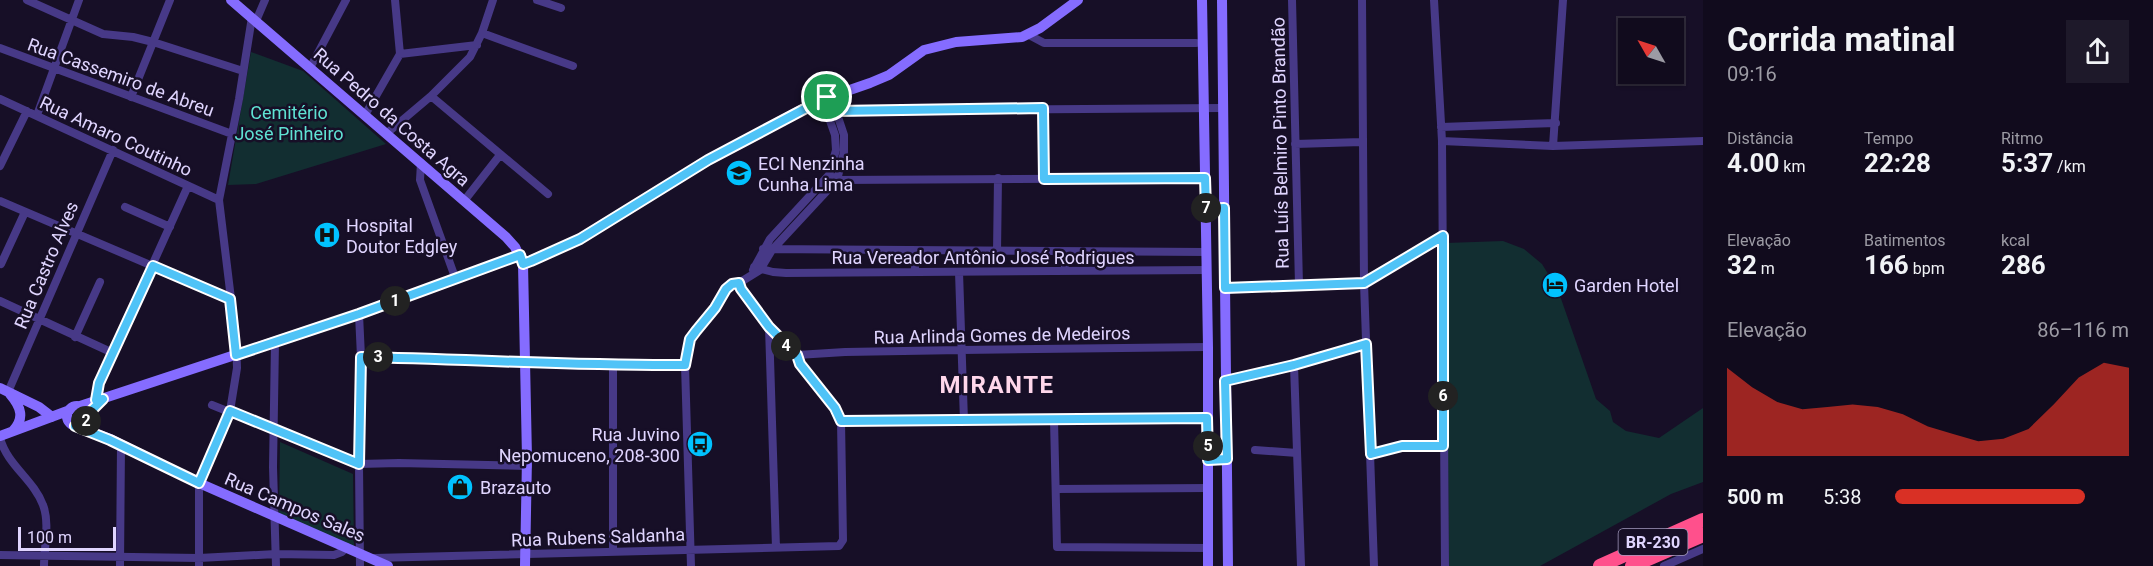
<!DOCTYPE html>
<html lang="pt">
<meta charset="utf-8">
<style>
:root{--surface:#110b1d;--page:#1e192a;--text:#f1f3f6;--muted:#9c9ba4;--line:#302b3b;--accent:#d93025}
body{margin:0;font-family:Roboto,sans-serif;background:var(--page);color:var(--text);height:100vh;display:flex;flex-direction:column;font-size:22px;white-space:nowrap}
*{box-sizing:border-box;margin:0}
p{font-size:20px;color:var(--muted)}
.icon{flex:none;width:33px;height:33px;fill:none;stroke:currentColor;stroke-width:2;stroke-linecap:round;stroke-linejoin:round}
.map{position:relative;flex:1;overflow:hidden}
.sheet{display:flex;flex-direction:column;background:var(--surface);width:450px}
.sheet>*{flex:none}
.needle{width:39px;rotate:309deg}
.tools{position:absolute;left:1618px;top:18px;display:grid;gap:12px}
.tools a{display:grid;place-items:center;width:66px;height:66px;border-radius:0px;background:var(--surface);box-shadow:0 2px 4px #0004,0 0 0 2px var(--line);font-size:30px}
.scale{position:absolute;left:18px;bottom:15px;width:98px;box-sizing:border-box;padding-left:6px;border:3px solid #e0d5ff;border-top:0;font-size:16px;line-height:21px;white-space:nowrap;color:#e0d5ff;-webkit-text-stroke:4px #170f27;paint-order:stroke}
.pin{position:absolute;display:grid;place-items:center;width:51px;height:51px;color:#fff;margin:-26px;border:3px solid #fff;border-radius:50%;box-shadow:0 2px 6px #0007}
.km{position:absolute;width:30px;height:30px;margin:-15px;border-radius:50%;background:#222;color:#fff;font-size:16px;line-height:30px;text-align:center}
.round{display:grid;place-items:center;flex:none;width:63px;height:63px;border-radius:0px;background:var(--page)}
.summary{display:flex;align-items:center;justify-content:space-between;height:102px;padding:0 24px}
h1{font-size:33px;font-weight:700;line-height:45px}
.figures{display:grid;grid-template-columns:repeat(3,1fr);gap:9px;height:102px;padding:6px 24px}
.figures div{display:grid;align-content:center}
.figures b{font-size:26px;font-weight:700}
.figures small{font-size:16px;font-weight:400}
.figures p{font-size:16px}
.chart{height:168px;padding:12px 24px}
.chart p{display:flex;justify-content:space-between}
.chart svg{width:100%;height:108px;margin-top:6px;fill:var(--accent);opacity:.7}
ul{padding:0 24px;list-style:none;font-size:20px}
li{display:grid;grid-template-columns:96px 72px 1fr;align-items:center;height:45px}
li i{height:15px;border-radius:8px;background:var(--accent)}
main{display:flex;flex:1;min-height:0}
.map>svg:first-child{display:block}
.green{fill:#122e31}
.lines{fill:none;stroke-linecap:round;stroke-linejoin:round}
.street{stroke:#473987;stroke-width:8}
.secondary{stroke:#856cff;stroke-width:10}
.highway{stroke:#ff508c;stroke-width:14}
.route-casing{stroke:#fff;stroke-width:12}
.route{stroke:#4fc3f7;stroke-width:8}
.labels{text-anchor:middle;dominant-baseline:central;stroke-width:5;stroke-linejoin:round;paint-order:stroke}
.shield{fill:#170f27;stroke:#a49abe;stroke-width:1.5}
.shield-label{font-size:16px;font-weight:bold;fill:#e0d5ff}
.street-label{font-size:18px;fill:#e0d5ff;stroke:#170f27}
.park-label{font-size:18px;fill:#5fe2d3;stroke:#170f27}
.poi-label{font-size:18px;fill:#e0d5ff;stroke:#170f27;text-anchor:start}
.district-label{font-size:24px;font-weight:bold;letter-spacing:1.5px;fill:#ffd7eb;stroke:#170f27}
</style>
<main>
<div class="map">
<svg width="1703" height="566" viewBox="0 0 1703 566">
<rect width="100%" height="100%" fill="#170f27"/>
<path class="green" d="M251,52L303,71L386,144L256,184L228,185Z
M1503,241L1524,249L1542,264L1558,290L1596,399L1610,411L1613,422L1626,431L1659,438L1703,408V482L1671,494L1540,566H1449L1446,243Z
M280,442L353,474L354,547L279,514Z"/>
<g class="lines">
<path class="street" d="M27,0L103,34L133,37L153,42L243,71
M395,0L400,54
M537,0L561,8
M1292,0L1299,285
M1362,0L1364,283L1374,566
M1434,0L1442,141L1445,566
M1563,0L1553,146L1703,141
M256,21L265,0
M482,33L573,66
M1029,35L1044,43H1196
M0,48L232,134
M400,54L477,45
M310,68L346,0
M431,96L548,194
M131,97L170,0
M0,99L219,200
M1043,108L1044,179
M835,111L1222,108
M37,115L79,0
M365,115L400,54
M1441,127L1556,123
M386,134L431,96L470,57L482,33L493,0
M1442,141L1553,146
M1295,144L1362,142
M421,163L420,180L456,280
M0,166L27,111
M829,175L837,180L1205,178
M0,201L230,299
M464,201L500,155
M125,207L170,227
M763,249L1206,252
M997,252L998,178
M1065,252V271
M1,264L25,212
M754,267L773,272L786,273L1207,270
M753,270L770,239L829,175L836,150L835,135L828,115L818,101
M760,270L772,250L837,180L844,152V135L838,117L827,97
M915,272V251
M959,272L964,421
M739,283L741,289L769,327L776,548
M1225,288L1364,283L1443,236
M0,301L113,353
M359,314L361,357L359,464L360,566
M75,337L100,282
M275,342L273,467L276,566
M797,355L845,352L962,350L1208,347
M361,357L613,365H685
M613,365V551
M1294,365L1301,566
M1225,381L1294,365L1366,344
M8,392L113,150
M96,400L98,387L103,374L188,186
M212,405L359,464L399,463L528,466
M1054,420L1057,547L1208,548
M841,421L1207,418
M0,438C7,465 34,480 43,505C50,523 44,547 44,566
M1255,450L1297,453
M1371,455L1402,446H1443
M1056,489L1209,488
M0,555L199,558L276,554L334,555L342,552L347,547
M374,558L839,546L843,540L841,421L835,408L800,364L797,355L769,327
M120,566L121,445
M199,566V483L230,411L237,368L236,340L219,200L239,99L252,17
M691,566L685,365L690,339L715,308L726,289L732,284L739,283L760,270
M1664,566L1703,549"/>
<path class="secondary" d="M231,0L506,237L515,247L523,264L527,458L525,566
M1202,0L1208,347V566
M1222,0L1228,566
M523,264L580,239L708,160L818,101L870,83L889,75L924,50L956,42L1022,37L1040,28L1078,0
M0,388L39,407L52,417
M10,394C21,407 25,418 13,431
M67 416a10 10 0 1 1 20 0a10 10 0 1 1-20 0Z
M77,407L359,314L520,255
M75,426L110,439L199,483L388,566
M0,436L70,410"/>
<path class="highway" d="M1600,566L1703,520
M1632,566L1703,535"/>
</g>
<g class="lines">
<defs>
<path id="route" d="M827,97L835,111L1043,108L1044,179L1205,178L1206,209L1224,208L1225,288L1364,283L1443,236V446H1402L1371,454L1366,344L1294,365L1225,381L1227,459L1208,460L1207,418L841,421L835,408L800,364L797,355L769,327L741,289L739,283L732,284L726,289L715,308L696,331L690,339L685,365C577,366 469,359 361,357L359,464L230,411L199,483L110,440L75,426L84,422L87,415L103,399L96,400L99,383L153,266L230,299L236,355L359,314L520,255L523,264L531,261L580,239L708,160Z"/>
</defs>
<use href="#route" class="route-casing"/>
<use href="#route" class="route"/>
</g>
<defs>
<symbol id="school-disc" viewBox="-11 -11 22 22"><circle r="9.5" fill="#01c2ff" stroke="#170f27"/><path d="M0-5L7-2L0 1L-7-2ZM-4 1L0 2.5L4 1V4Q0 6-4 4Z" fill="#111"/></symbol>
<symbol id="hospital-disc" viewBox="-11 -11 22 22"><circle r="9.5" fill="#01c2ff" stroke="#170f27"/><path d="M-5-5h3v3.5h4V-5h3V5h-3V1.5h-4V5h-3Z" fill="#111"/></symbol>
<symbol id="hotel-disc" viewBox="-11 -11 22 22"><circle r="9.5" fill="#01c2ff" stroke="#170f27"/><path d="M-6-4.5h1.5V1H6V5H4.5V3h-9V5H-6ZM-4 0a1.8 1.8 0 1 1 3.6 0ZM.5 0V-2.5h3Q6-2.5 6 0Z" fill="#111"/></symbol>
<symbol id="bus-disc" viewBox="-11 -11 22 22"><circle r="9.5" fill="#01c2ff" stroke="#170f27"/><path d="M-5-6H5V4H4V6H2V4H-2V6H-4V4H-5ZM-3.5-4V0h7V-4ZM-3.5 1.2v1.5H-2V1.2ZM2 1.2v1.5H3.5V1.2Z" fill="#111"/></symbol>
<symbol id="shop-disc" viewBox="-11 -11 22 22"><circle r="9.5" fill="#01c2ff" stroke="#170f27"/><path d="M-5-2.5h2.3a2.7 3.5 0 0 1 5.4 0H5L5.5 6h-11ZM-1.5-2.5h3a1.5 2.3 0 0 0-3 0Z" fill="#111"/></symbol>
</defs>
<g fill-rule="evenodd">
<use href="#school-disc" x="724" y="158" width="30" height="30"/>
<use href="#hospital-disc" x="312" y="220" width="30" height="30"/>
<use href="#hotel-disc" x="1540" y="270" width="30" height="30"/>
<use href="#bus-disc" x="685" y="429" width="30" height="30"/>
<use href="#shop-disc" x="445" y="472" width="30" height="30"/>
</g>
<g class="labels">
<rect class="shield" x="1618.5" y="529" width="69" height="26" rx="4.5"/>
<g class="shield-label">
<text x="1653" y="542">BR-230</text>
</g>
<g class="street-label">
<text transform="translate(121 77) rotate(20)">Rua Cassemiro de Abreu</text>
<text transform="translate(392 117) rotate(41)">Rua Pedro da Costa Agra</text>
<text transform="translate(116 136) rotate(25)">Rua Amaro Coutinho</text>
<text transform="translate(1280 143) rotate(-91)">Rua Luís Belmiro Pinto Brandão</text>
<text x="983" y="257">Rua Vereador Antônio José Rodrigues</text>
<text transform="translate(46 265) rotate(-67)">Rua Castro Alves</text>
<text transform="translate(1002 335) rotate(-1)">Rua Arlinda Gomes de Medeiros</text>
<text transform="translate(295 507) rotate(23)">Rua Campos Sales</text>
<text transform="translate(598 537) rotate(-2)">Rua Rubens Saldanha</text>
</g>
<g class="park-label">
<text x="289" y="112">Cemitério<tspan x="289" dy="21">José Pinheiro</tspan></text>
</g>
<g class="poi-label">
<text x="758" y="163">ECI Nenzinha<tspan x="758" dy="21">Cunha Lima</tspan></text>
<text x="346" y="225">Hospital<tspan x="346" dy="21">Doutor Edgley</tspan></text>
<text x="1574" y="285">Garden Hotel</text>
<text x="680" y="434" text-anchor="end">Rua Juvino<tspan x="680" dy="21">Nepomuceno, 208-300</tspan></text>
<text x="480" y="487">Brazauto</text>
</g>
<g class="district-label">
<text x="997" y="385">MIRANTE</text>
</g>
</g>
</svg>
<div class="tools">
<a><svg class="needle" viewBox="-14 -14 28 28"><path d="M0-13l5 13h-10z" fill="#e53935"/><path d="M0 13l5-13h-10z" fill="#9c9ba4"/></svg></a>
</div>
<div class="scale">100 m</div>
<div class="pin" style="left:827px;top:97px;background:#1e9e55"><svg class="icon" aria-label="arrive" viewBox="0 0 24 24"><path d="M6 21V4h12l-3 4 3 4H6"/></svg></div>
<b class="km" style="left:395px;top:301px">1</b>
<b class="km" style="left:86px;top:421px">2</b>
<b class="km" style="left:378px;top:357px">3</b>
<b class="km" style="left:786px;top:346px">4</b>
<b class="km" style="left:1208px;top:446px">5</b>
<b class="km" style="left:1443px;top:396px">6</b>
<b class="km" style="left:1206px;top:208px">7</b>
</div>
<section class="sheet">
<div class="summary"><div><h1>Corrida matinal</h1><p>09:16</p></div><a class="round"><svg class="icon" aria-label="share" viewBox="0 0 24 24"><path d="M12 15V3M7 8l5-5 5 5M5 13v7h14v-7"/></svg></a></div>
<div class="figures">
<div><p>Distância</p><b>4.00<small> km</small></b></div>
<div><p>Tempo</p><b>22:28</b></div>
<div><p>Ritmo</p><b>5:37<small> /km</small></b></div>
</div>
<div class="figures">
<div><p>Elevação</p><b>32<small> m</small></b></div>
<div><p>Batimentos</p><b>166<small> bpm</small></b></div>
<div><p>kcal</p><b>286</b></div>
</div>
<div class="chart"><p><span>Elevação</span>86–116 m</p>
<svg viewBox="0 0 160 44" preserveAspectRatio="none"><path d="M0 44V8L10 16L20 22L30 25L40 24L50 23L60 24L70 27L80 32L90 35L100 38L110 37L120 33L130 23L140 12L150 6L160 8V44z"/></svg>
</div>
<ul>
<li><b>500 m</b>5:38<i style="width:81%"></i></li>
</ul>
</section>
</main>
